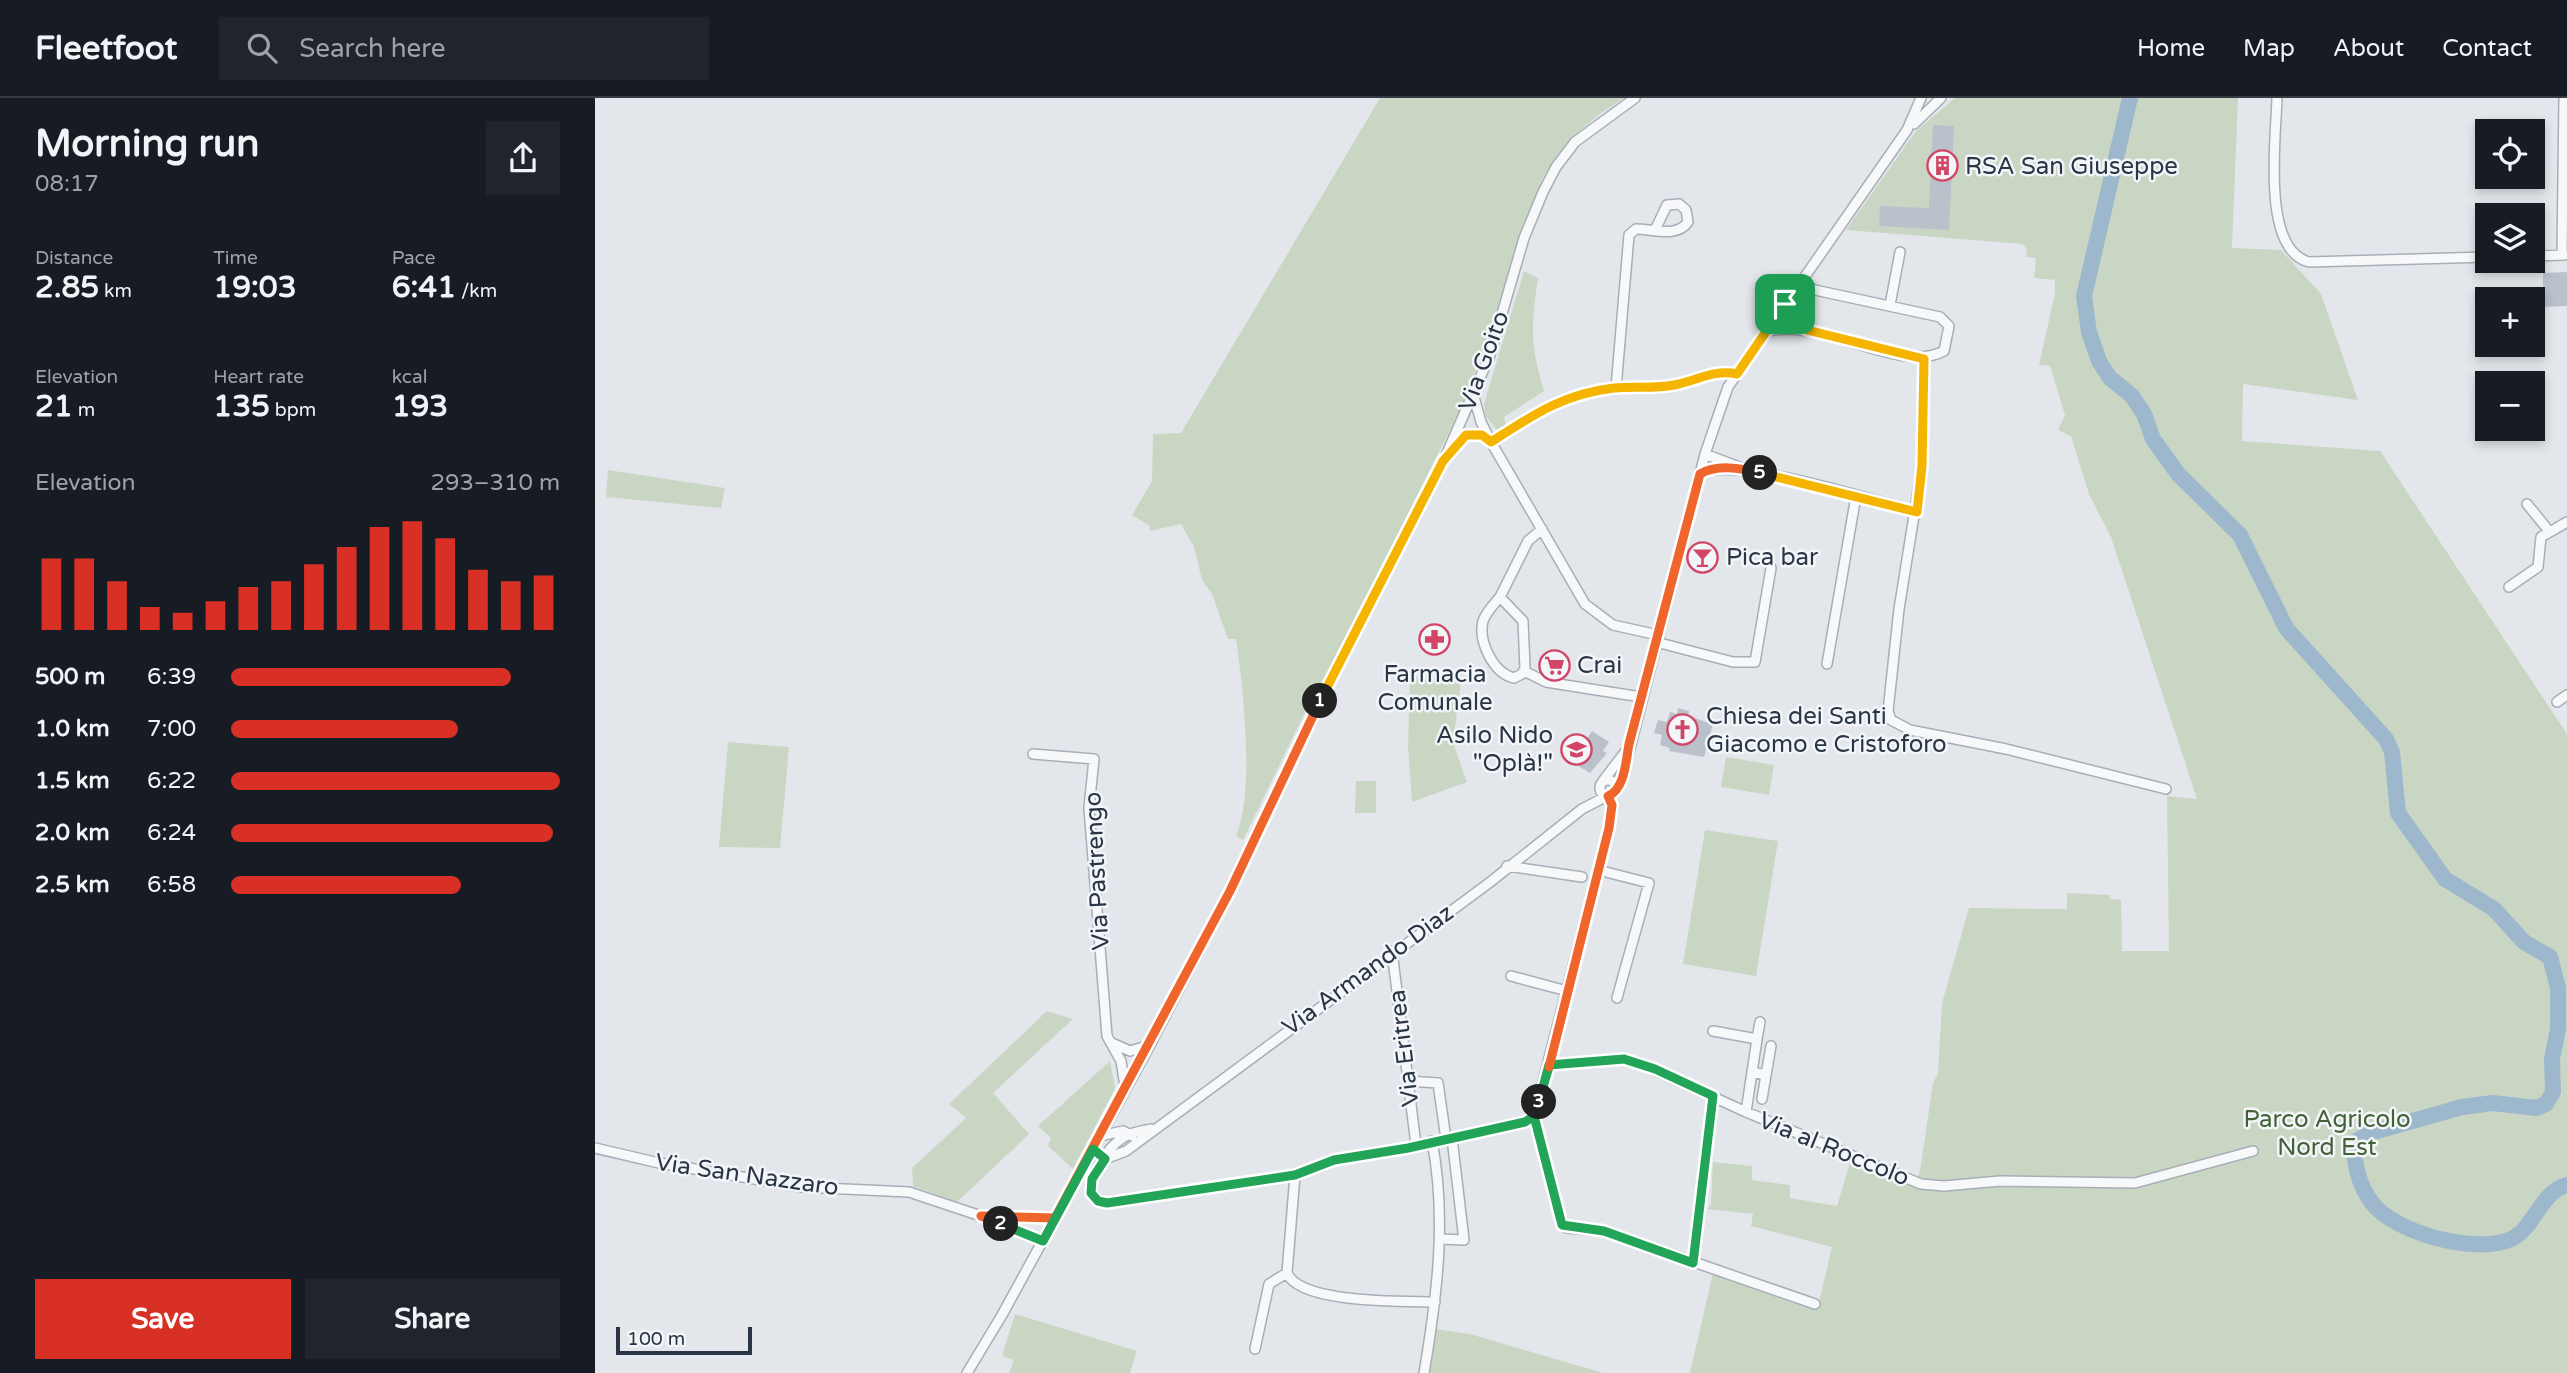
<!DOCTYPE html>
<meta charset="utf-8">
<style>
:root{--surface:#171b24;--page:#20242c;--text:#f1f3f6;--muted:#9ea1a6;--line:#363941;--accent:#d93025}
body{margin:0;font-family:"Varela Round",sans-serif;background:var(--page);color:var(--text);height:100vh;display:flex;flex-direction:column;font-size:26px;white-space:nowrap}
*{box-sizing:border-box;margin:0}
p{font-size:23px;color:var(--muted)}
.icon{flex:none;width:38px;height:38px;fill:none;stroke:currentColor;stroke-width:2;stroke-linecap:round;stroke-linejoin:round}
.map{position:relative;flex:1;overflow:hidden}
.side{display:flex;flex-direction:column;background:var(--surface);width:595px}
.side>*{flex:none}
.buttons{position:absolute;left:1880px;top:21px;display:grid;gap:14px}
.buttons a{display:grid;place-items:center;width:70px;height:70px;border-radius:0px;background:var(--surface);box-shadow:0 4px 10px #0003;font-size:35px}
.scale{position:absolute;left:21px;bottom:18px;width:136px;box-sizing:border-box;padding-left:7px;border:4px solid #2a3645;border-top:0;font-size:19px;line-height:24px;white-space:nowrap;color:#2a3645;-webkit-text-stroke:5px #f3f6f9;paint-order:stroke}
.pin{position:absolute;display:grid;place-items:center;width:60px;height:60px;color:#fff;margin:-30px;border-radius:14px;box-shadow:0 4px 10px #0006}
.km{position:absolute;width:35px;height:35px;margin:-18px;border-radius:50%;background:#222;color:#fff;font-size:19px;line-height:35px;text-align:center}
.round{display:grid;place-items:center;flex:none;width:74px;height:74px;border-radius:0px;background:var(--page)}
.overview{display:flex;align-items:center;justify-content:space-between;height:119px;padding:0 35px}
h1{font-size:38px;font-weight:700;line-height:52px}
.metrics{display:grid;grid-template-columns:repeat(3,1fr);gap:10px;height:119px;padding:7px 35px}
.metrics div{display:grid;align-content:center}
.metrics b{font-size:30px;font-weight:700}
.metrics small{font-size:19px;font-weight:400}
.metrics p{font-size:19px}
.chart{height:196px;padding:14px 35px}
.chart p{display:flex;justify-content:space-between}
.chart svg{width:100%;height:126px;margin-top:7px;stroke:var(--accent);stroke-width:6}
.cta{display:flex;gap:14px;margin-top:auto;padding:14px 35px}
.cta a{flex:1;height:80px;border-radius:0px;background:var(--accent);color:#fff;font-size:28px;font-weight:700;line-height:80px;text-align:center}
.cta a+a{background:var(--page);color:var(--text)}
ul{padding:0 35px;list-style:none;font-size:23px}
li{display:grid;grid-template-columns:112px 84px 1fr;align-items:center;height:52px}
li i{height:18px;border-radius:9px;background:var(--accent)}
header{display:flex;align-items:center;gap:42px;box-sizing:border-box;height:98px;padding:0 35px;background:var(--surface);border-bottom:2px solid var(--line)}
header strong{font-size:33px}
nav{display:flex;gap:38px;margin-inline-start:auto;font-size:24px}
.search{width:490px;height:63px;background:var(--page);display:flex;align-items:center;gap:18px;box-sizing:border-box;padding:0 24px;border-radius:0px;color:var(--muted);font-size:26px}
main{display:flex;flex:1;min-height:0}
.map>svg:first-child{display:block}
.green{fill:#cad6c4}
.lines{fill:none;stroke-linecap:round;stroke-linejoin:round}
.river{stroke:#9db8cc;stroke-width:16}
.building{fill:#bac1ca}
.minor-casing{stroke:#a8aeb7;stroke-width:12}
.minor{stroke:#f6f8f9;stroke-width:9}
.split-1-casing{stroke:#fff;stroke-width:14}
.split-2-casing{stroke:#fff;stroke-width:14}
.split-3-casing{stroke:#fff;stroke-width:14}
.split-4-casing{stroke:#fff;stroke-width:14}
.split-5-casing{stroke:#fff;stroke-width:14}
.split-6-casing{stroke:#fff;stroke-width:14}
.split-1{stroke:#f5b400;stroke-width:9}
.split-2{stroke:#f0652b;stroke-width:9}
.split-3{stroke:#22a559;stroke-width:9}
.split-4{stroke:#22a559;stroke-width:9}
.split-5{stroke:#f0652b;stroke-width:9}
.split-6{stroke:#f5b400;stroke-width:9}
.labels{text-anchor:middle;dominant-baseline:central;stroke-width:5;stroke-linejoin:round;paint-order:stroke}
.poi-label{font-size:24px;fill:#2a3645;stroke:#f3f6f9;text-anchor:start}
.street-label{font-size:24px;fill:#2a3645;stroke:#f3f6f9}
.park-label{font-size:24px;fill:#426137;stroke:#f3f6f9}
</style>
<header>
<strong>Fleetfoot</strong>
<div class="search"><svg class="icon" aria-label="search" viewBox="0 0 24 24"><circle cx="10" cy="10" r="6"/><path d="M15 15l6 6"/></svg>Search here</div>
<nav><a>Home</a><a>Map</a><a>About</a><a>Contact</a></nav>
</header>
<main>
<section class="side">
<div class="overview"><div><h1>Morning run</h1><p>08:17</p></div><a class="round"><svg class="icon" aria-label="share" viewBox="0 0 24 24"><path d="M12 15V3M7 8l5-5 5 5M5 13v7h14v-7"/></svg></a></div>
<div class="metrics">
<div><p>Distance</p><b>2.85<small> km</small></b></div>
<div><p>Time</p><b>19:03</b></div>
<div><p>Pace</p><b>6:41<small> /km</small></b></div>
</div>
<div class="metrics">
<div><p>Elevation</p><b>21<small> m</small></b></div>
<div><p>Heart rate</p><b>135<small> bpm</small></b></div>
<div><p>kcal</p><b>193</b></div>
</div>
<div class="chart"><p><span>Elevation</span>293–310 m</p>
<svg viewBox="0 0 160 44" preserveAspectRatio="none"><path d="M5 44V19M15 44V19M25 44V27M35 44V36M45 44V38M55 44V34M65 44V29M75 44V27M85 44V21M95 44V15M105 44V8M115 44V6M125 44V12M135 44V23M145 44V27M155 44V25"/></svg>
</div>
<ul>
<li><b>500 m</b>6:39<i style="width:85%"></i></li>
<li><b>1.0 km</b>7:00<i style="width:69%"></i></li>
<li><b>1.5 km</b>6:22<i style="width:100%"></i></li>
<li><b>2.0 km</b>6:24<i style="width:98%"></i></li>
<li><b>2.5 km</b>6:58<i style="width:70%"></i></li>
</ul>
<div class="cta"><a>Save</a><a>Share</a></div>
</section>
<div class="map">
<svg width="1972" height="1275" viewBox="0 0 1972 1275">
<rect width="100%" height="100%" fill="#e3e7ec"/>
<path class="green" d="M785,0H1029L1006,15L974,42L947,81L870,302L731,579L717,600L648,742L641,738C660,694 648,589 641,541H633L617,496L607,482L599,449L586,426L555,433V428L537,417L557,383L558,336L586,335Z
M1360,0H1643L1637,150L1686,152L1726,196L1763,302L1648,286L1647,343L1785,353L1972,636V1275H1095L1118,1175L1224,1204L1237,1149L1156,1128L1158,1116L1112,1111L1116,1106L1118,1064L1157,1068V1082L1195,1087V1100L1242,1108L1256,1061L1321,1085L1325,1073L1338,985L1343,975L1347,905L1374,810L1472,811V795L1515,797V801L1526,802L1527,853H1574L1572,698L1602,701L1516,439L1494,396L1476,338L1463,332L1470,317L1455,268L1444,267L1460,195V182L1439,180L1441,160L1431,159L1432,152L1428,146L1251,132L1321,33Z
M929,173L943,180C936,228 935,246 949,293L909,319L911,328L902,332L891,319L889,306Z
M13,372L130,390L126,410L11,399Z
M815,577L866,584L858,645L872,684L817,704L813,649Z
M133,644L194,649L185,750L124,749Z
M1131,659L1179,667L1174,697L1126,689Z
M761,683H781V715H760Z
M1110,732L1183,743L1161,878L1088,866Z
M452,913L478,921L398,995L434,1036L362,1104L318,1088L317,1070L371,1020L354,1006Z
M515,963L520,990L478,1071L453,1048L456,1040L443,1028Z
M420,1216L542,1253L535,1275H414L419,1262L407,1258Z
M839,1231L875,1236L1008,1275H834Z"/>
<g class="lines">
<path class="river" d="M1535,0L1489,198L1494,234L1504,263L1515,280L1537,298L1549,316L1558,341L1583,376L1645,437L1691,530L1791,641L1797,654L1803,715L1850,781L1899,811L1929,844L1955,859L1963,890V931L1957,961L1958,994L1951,1006L1941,1010L1898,1005L1867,1009L1775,1035L1758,1045C1760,1067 1763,1086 1777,1105C1800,1135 1881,1157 1916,1141C1940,1130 1945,1094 1972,1087"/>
</g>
<path class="building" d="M1338,27L1359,28L1354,132L1284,128L1285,108L1334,110Z
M1972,174V208L1948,209V175Z
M1083,610L1094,613L1093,618L1118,626L1109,659L1074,653L1075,650L1065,647L1067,637L1059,635L1063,622L1072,624L1075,614L1082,616Z
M997,633L1014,644L1008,653L1012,655L995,675L977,664Z"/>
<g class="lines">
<defs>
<path id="minor" d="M1682,0C1681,39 1666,152 1714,164L1892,159
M1319,26L1346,0
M1967,157L1969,0
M1937,158L1970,157
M1190,206L1196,222L1211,231
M1295,207L1305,154
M1170,234C1227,218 1304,277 1349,253L1354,228L1345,219L1220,192L1204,185
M1329,261L1327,368L1304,511L1293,613L1296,622L1315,632L1411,651L1571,691
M1021,290L1034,137L1041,131C1058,131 1082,140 1093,124L1091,112L1084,106L1072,107L1060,132
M879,299L886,324L896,344L990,506L1018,527L1063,537
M896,344C938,317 968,296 1019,290C1039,288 1060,291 1079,287C1102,283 1118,271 1142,276
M856,355L871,337H886L895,343
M1110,356L1147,370
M1105,376C1136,357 1281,403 1322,414
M1932,406L1954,433
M1914,489L1943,469L1946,439L1972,424
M905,499L928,523L930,570L927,576L919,580C898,575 883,543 888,523C891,514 899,506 905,499Z
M905,499L933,443L947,431
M1061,544L1138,564H1160L1176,470
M1232,566L1261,398
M929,573L951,584L1046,599
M1962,604L1972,597
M438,656L499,661L494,710L512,938L526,963L530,988
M1005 690a8 8 0 1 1 16 0a8 8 0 1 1-16 0Z
M1008,683L1030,654
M1020,694L1031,666L1110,356L1133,289L1312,32L1326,0
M912,768L987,779
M1003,772L1054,785L1022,900
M797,853L821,1047
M916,878L972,893
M1118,933L1162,941L1151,1014
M1162,941L1165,924
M517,945L535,953L555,947
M954,967L1029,961L1042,964L1151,1014L1326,1086L1349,1088L1405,1083L1540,1085L1658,1053
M1157,974L1171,977L1167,1001
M1171,977L1176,948
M813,983L843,985L851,1041
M939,1018L967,1127L972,1130L1009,1133L1220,1206
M939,1018L1014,730L1017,707L1013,698
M556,1031C547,1033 537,1034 529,1039C512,1050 487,1083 501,1101L512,1105L700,1077L739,1062L813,1050L930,1024L939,1018
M505,1038L528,1033L537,1038
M0,1050L64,1065L207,1089L314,1094L386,1118L448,1143
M510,1061L531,1053L894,785L987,711L1012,698
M700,1077L692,1175C705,1206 809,1203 840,1204
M394,1118L460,1120
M846,1141L869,1142L857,1040
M1098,1165L1118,998
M660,1251L674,1186L692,1175
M372,1275L407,1217L555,947L635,793L736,580L848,364L895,257L929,140L948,94L961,69L980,44L1040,0
M829,1275C842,1198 852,1121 837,1043"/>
</defs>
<use href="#minor" class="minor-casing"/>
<use href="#minor" class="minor"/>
</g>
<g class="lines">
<defs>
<path id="split-1" d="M725,603L848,363L871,337H887L896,344C938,317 968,296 1019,290C1039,288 1060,291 1079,287C1102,283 1118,271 1142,276L1190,206"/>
<path id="split-2" d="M406,1126L386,1118L460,1120L635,793L725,603"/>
<path id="split-3" d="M406,1126L448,1143L498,1051L510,1061L497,1081L496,1095L503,1103L512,1105L700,1077L739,1062L813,1050L930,1024L939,1018L944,1004"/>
<path id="split-4" d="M944,1004L954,967L1029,961L1060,971L1118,998L1098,1165L1009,1133L967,1127L939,1018L954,969"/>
<path id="split-5" d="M954,969L1014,730L1017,707L1013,698C1030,691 1031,662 1034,646L1105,376C1122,366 1145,370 1165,375"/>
<path id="split-6" d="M1165,375L1322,414L1327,368L1329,261L1212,232L1196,222L1190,206"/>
</defs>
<use href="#split-1" class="split-1-casing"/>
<use href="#split-2" class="split-2-casing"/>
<use href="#split-3" class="split-3-casing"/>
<use href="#split-4" class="split-4-casing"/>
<use href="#split-5" class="split-5-casing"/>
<use href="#split-6" class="split-6-casing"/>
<use href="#split-1" class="split-1"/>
<use href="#split-2" class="split-2"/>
<use href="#split-3" class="split-3"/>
<use href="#split-4" class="split-4"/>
<use href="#split-5" class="split-5"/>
<use href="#split-6" class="split-6"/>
</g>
<defs>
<symbol id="building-ring" viewBox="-11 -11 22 22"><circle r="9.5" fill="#f3f6f9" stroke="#d34567" stroke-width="1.5"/><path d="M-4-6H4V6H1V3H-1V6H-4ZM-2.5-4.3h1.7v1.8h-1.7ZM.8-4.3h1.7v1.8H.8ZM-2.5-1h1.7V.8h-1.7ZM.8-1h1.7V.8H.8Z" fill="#d34567"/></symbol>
<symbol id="bar-ring" viewBox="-11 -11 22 22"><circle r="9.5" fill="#f3f6f9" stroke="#d34567" stroke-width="1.5"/><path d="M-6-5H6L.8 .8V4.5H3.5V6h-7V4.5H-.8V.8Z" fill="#d34567"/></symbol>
<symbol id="pharmacy-ring" viewBox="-11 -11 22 22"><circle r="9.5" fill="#f3f6f9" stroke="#d34567" stroke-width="1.5"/><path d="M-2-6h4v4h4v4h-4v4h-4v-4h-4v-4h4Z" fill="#d34567"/></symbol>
<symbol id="supermarket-ring" viewBox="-11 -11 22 22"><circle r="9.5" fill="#f3f6f9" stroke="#d34567" stroke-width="1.5"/><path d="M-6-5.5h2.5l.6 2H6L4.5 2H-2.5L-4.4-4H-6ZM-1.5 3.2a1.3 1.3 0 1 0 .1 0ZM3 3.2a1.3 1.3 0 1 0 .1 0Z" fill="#d34567"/></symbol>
<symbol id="church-ring" viewBox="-11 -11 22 22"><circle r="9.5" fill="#f3f6f9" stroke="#d34567" stroke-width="1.5"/><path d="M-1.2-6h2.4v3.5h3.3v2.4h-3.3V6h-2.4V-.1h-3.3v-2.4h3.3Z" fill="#d34567"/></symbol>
<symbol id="school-ring" viewBox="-11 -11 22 22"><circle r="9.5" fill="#f3f6f9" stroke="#d34567" stroke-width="1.5"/><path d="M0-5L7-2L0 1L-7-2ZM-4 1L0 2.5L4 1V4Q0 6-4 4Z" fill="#d34567"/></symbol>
</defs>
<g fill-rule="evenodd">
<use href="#building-ring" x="1330" y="50" width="35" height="35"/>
<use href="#bar-ring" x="1090" y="442" width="35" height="35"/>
<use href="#pharmacy-ring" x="822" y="524" width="35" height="35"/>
<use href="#supermarket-ring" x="942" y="550" width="35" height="35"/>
<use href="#church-ring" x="1070" y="614" width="35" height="35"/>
<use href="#school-ring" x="964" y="634" width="35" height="35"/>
</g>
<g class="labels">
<g class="poi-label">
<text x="1370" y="68">RSA San Giuseppe</text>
<text x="1131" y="459">Pica bar</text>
<text x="982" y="567">Crai</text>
<text x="840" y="576" text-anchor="middle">Farmacia<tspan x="840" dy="28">Comunale</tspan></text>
<text x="1111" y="618">Chiesa dei Santi<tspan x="1111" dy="28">Giacomo e Cristoforo</tspan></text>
<text x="958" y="637" text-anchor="end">Asilo Nido<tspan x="958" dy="28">"Oplà!"</tspan></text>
</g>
<g class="street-label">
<text transform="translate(889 263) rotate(-70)">Via Goito</text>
<text transform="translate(502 773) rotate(-93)">Via Pastrengo</text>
<text transform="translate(773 872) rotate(-36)">Via Armando Diaz</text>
<text transform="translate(809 950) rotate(-97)">Via Eritrea</text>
<text transform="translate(1239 1051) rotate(22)">Via al Roccolo</text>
<text transform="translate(152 1077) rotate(8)">Via San Nazzaro</text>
</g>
<g class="park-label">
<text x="1732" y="1021">Parco Agricolo<tspan x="1732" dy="28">Nord Est</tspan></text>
</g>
</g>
</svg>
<div class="buttons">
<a><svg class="icon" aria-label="locate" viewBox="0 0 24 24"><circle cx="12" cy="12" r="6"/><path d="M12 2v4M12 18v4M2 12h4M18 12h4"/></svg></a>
<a><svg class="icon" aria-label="layers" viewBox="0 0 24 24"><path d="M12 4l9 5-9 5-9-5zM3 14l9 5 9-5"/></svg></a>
<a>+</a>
<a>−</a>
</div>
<div class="scale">100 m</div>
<div class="pin" style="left:1190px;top:206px;background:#1e9e55"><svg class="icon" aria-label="arrive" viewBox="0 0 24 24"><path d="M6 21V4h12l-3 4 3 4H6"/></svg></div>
<b class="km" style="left:725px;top:603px">1</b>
<b class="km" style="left:406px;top:1126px">2</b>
<b class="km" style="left:944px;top:1004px">3</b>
<b class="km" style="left:1165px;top:375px">5</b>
</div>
</main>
